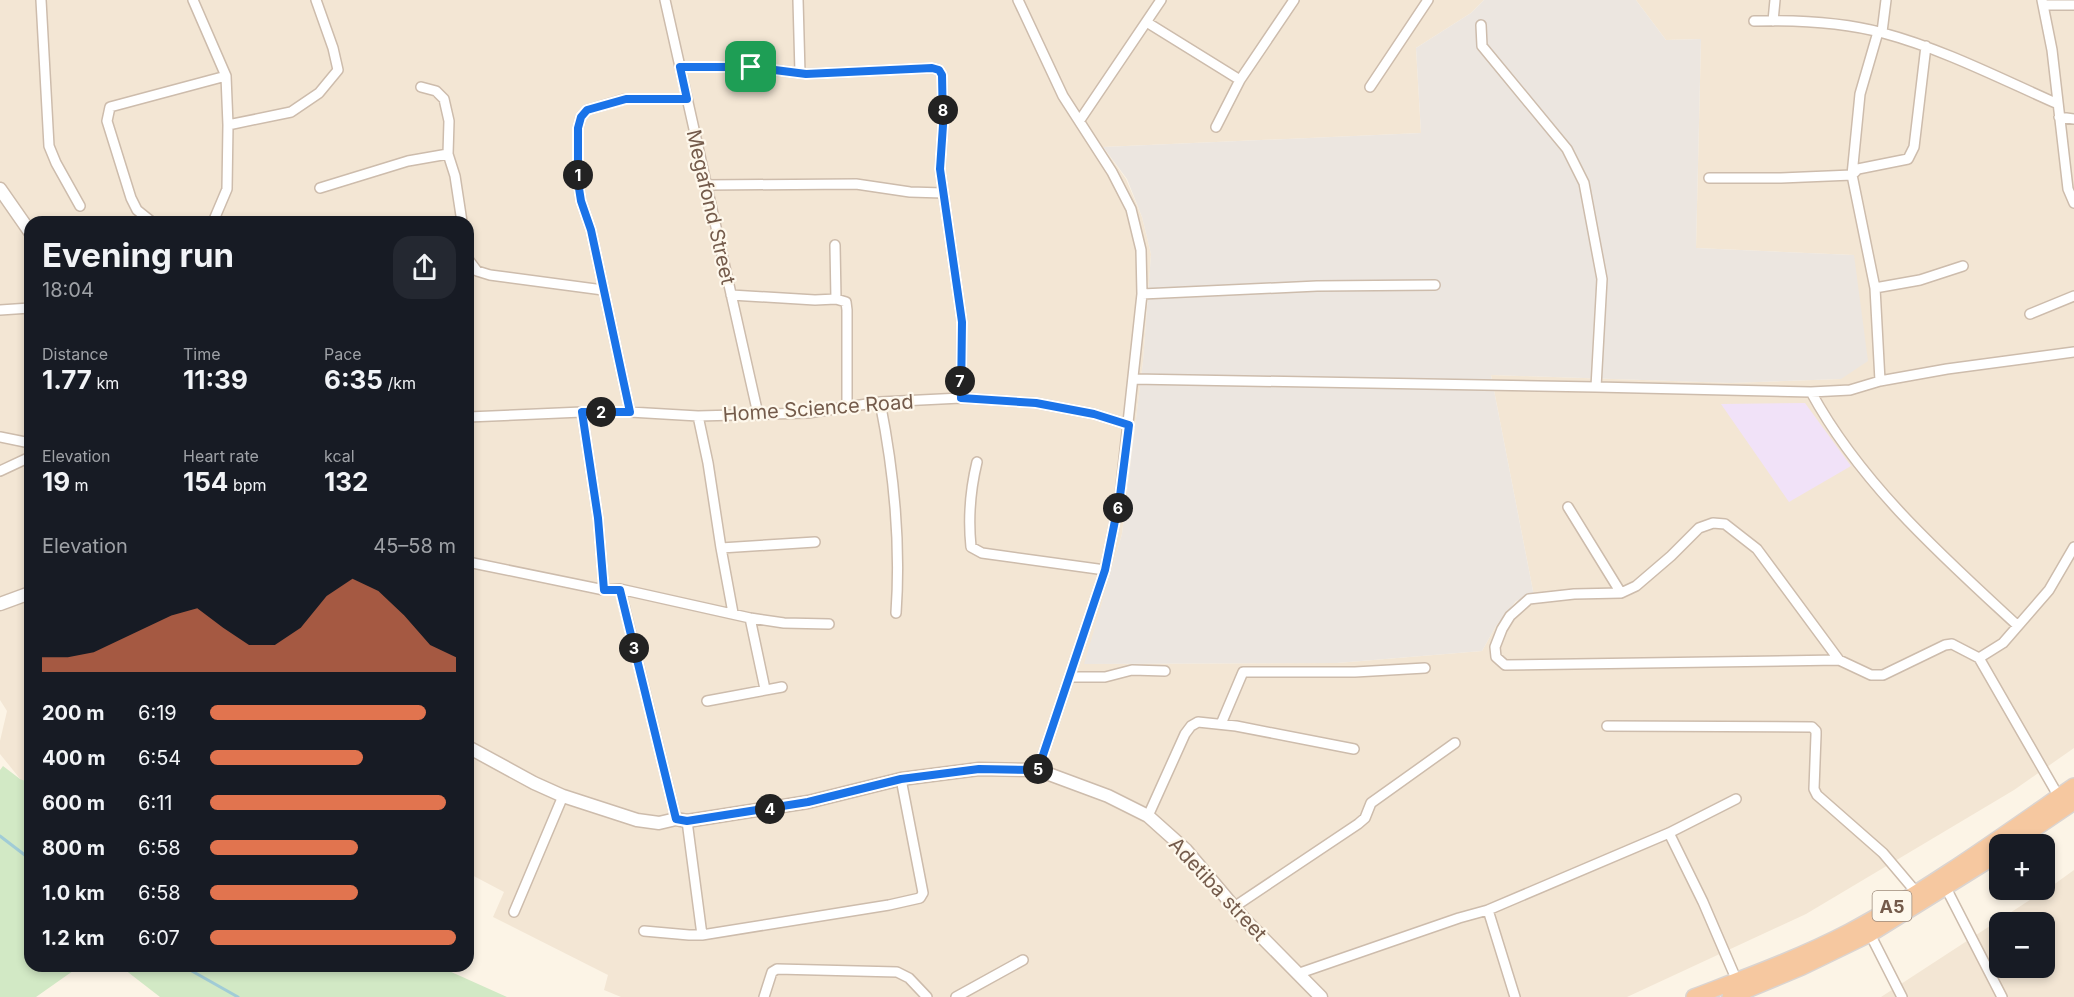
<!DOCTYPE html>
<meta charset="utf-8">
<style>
:root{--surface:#171b24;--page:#242831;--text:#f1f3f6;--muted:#9ea1a6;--accent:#e1744f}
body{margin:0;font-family:Inter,sans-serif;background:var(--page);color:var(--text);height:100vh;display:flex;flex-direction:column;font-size:22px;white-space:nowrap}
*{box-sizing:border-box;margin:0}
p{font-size:20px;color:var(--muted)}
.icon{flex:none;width:33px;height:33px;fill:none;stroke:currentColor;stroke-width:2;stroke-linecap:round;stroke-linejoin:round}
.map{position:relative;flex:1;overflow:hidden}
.details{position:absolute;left:24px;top:216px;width:450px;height:756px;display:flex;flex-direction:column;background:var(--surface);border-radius:18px;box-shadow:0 3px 9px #0003}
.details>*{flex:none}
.buttons{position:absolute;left:1989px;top:834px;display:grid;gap:12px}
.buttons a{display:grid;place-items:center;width:66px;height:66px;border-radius:12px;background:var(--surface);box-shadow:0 3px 9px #0003;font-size:30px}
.pin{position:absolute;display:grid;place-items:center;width:51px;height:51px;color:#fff;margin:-26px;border-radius:12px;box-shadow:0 3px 9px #0006}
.km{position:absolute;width:30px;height:30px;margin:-15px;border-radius:50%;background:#222;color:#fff;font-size:16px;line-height:30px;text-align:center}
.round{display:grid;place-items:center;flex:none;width:63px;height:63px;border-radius:18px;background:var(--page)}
.overview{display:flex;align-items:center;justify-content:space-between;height:102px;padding:0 18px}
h1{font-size:33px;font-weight:700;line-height:45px}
.metrics{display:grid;grid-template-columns:repeat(3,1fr);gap:9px;height:102px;padding:6px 18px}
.metrics div{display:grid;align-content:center}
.metrics b{font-size:26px;font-weight:700}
.metrics small{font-size:16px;font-weight:400}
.metrics p{font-size:16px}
.chart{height:168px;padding:12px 18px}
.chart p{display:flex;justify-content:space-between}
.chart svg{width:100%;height:108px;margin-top:6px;fill:var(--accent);opacity:.7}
ul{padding:0 18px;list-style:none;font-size:20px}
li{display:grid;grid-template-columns:96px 72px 1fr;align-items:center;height:45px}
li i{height:15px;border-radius:8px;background:var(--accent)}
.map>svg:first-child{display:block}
.residential{fill:#f3e6d4;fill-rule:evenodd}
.industrial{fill:#ece6e0}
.education{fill:#f1e2f8}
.green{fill:#d2e9c5}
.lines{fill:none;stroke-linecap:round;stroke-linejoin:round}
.stream{stroke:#a1ccd6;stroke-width:3}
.minor-casing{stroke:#cdbcac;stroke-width:12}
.tertiary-casing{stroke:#cdbcac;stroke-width:15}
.trunk-casing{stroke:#dbd4d0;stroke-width:18}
.minor{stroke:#fff;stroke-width:9}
.tertiary{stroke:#fff;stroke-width:12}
.trunk{stroke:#f6c8a0;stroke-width:15}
.route-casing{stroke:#fff;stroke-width:12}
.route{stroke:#1a73e8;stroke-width:8}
.labels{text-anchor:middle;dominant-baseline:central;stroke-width:4.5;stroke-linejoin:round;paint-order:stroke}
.shield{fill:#fef8ec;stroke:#9d8a7b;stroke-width:1.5}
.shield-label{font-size:18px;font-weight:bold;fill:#745b4b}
.street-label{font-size:20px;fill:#745b4b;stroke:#fef8ec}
</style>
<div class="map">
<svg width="2074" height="997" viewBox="0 0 2074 997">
<rect width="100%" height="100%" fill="#fcf4e6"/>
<path class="residential" d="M0,0H1484L1471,13L1416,48L1421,133L1103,147L1126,179L1142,217L1151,254L1143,361L1122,534L1085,664L1337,663L1482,651L1496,626L1517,601L1534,596L1491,375L1731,383L1841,379L1854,255L1696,248L1701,39L1666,40L1636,0H2074V748L2014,790L1806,914L1627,997H621L604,990L608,975L493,917L504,892L468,873V222H30V811L21,780L0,754V741L7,711L0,700Z
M2074,870V997H1881L2056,883ZM2000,922H2044V968H2000Z"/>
<path class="industrial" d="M1484,0H1636L1666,40L1701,39L1696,248L1854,255L1868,361L1841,379L1731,383L1491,375L1534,596L1516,601L1496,626L1482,651L1337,663L1084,664L1122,534L1143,361L1151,254L1142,217L1127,179L1103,147L1421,133L1416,48L1471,13Z"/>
<path class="education" d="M1805,403L1851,466L1789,502L1721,404Z"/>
<path class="green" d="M3,766L20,779L30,783V966H80L36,997H0V770Z
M120,966H438L507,997H160Z"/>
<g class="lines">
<path class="stream" d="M0,836L30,859
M183,966L238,997"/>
<defs>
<path id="minor" d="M41,0L49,146L56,163L80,206
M193,0L226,76L228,125L227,189L213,222
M665,0L758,414
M798,0L800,73
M1018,0L1063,96L1112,172L1131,209L1141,250L1142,294L1120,496L1105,570L1038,770
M2042,0L2052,50L2068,189L2074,203
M2043,5H2074
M1754,21C1796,20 1842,22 1883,33C1943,49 2001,79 2058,104
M1773,21L1775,0
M1148,23L1240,80
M1481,25L1482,46L1567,149L1584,183L1602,279L1596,387
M1878,32L1860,94L1852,175L1875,288L1880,381
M1882,32L1886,0
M680,67H751L806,74L932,68L939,70L942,75L943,125L940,169L962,322L961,398
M421,87L436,91L444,99L449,121L448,154L455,176L462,222
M1370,87L1428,0
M2059,117L2074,119
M1080,120L1161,0
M228,125L291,112L319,93L338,70L333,48L316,0
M1216,127L1240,80L1294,0
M1709,178H1781L1852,175L1858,169L1908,159L1914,147L1926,46
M706,185L856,184L910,192L943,193
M320,188L408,161L448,154
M152,222L137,210L131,198L107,121L110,107L226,76
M835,245L836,299
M468,259L477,271L490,275L603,290
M1875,288L1920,280L1963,266
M1142,294L1317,286L1435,285
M731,295L815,300L836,299L846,302L847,310V406
M0,310L30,308
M2030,314L2074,296
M1133,379L1596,387L1811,392L1850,390L1880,381L1947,369L2074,352
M1811,392C1861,484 1942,556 2018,626
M880,402C894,472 901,542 896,613
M582,412L598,518L604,590
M630,412L591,230L581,201L578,182V128L581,117L587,110L625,99H687
M698,416L708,463L721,548L733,613
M468,417L582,412H630L698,416L808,413L880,402L961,398L1036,403L1094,414L1129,425
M0,437L30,443
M977,462C970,491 968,518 971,547L982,553L1105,570
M0,471L30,457
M1568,507L1621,593
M721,548L815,542
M468,562L604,590L620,589L750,618L784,623L829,624
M620,589L676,819
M750,618L765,689
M1979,658L2003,643L2049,590L2074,547
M1839,660L1757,549L1725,524L1713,523L1699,528L1671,556L1636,586L1621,593L1574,594L1529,599L1510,616L1502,629L1495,647L1496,657L1505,665L1839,660L1871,675H1883L1945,645L1952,644L1979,658L2059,797
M1069,677H1105L1132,670L1165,671
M707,701L782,687
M1221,724L1243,672H1355L1425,668
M1607,726L1812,727L1816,731V735L1814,789L1817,795L1883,853L1916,892
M1148,816L1185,734L1191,726L1198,722L1236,726L1354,749
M687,821L702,935
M1669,833L1703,902L1737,981
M1946,888L2002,997
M1234,907L1358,824L1365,818L1371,803L1455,743
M1488,910L1515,997
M514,912L563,796
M644,931L689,935H702L889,905L920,898L923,893L901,779
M1870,934L1902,997
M1297,974L1459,918L1488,910L1669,833L1736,799
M764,997L772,972L777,969L897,972L909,978L927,997
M956,997L1023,960"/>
<path id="tertiary" d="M0,189L30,232
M0,604L30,593
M468,747L534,783L563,796L637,820L659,823L676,819L687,821L808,802L901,779L979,769L1038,770L1108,796L1148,816L1186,850L1245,920L1321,997"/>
<path id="trunk" d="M2012,844L2074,802
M1694,997C1746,977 1799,958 1849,932C1926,891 2002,836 2074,786
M1730,997L1802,967L1870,934L2000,853"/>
</defs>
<use href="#minor" class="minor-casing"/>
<use href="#tertiary" class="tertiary-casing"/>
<use href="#trunk" class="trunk-casing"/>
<use href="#minor" class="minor"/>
<use href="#tertiary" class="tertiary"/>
<use href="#trunk" class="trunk"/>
</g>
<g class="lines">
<defs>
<path id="route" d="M680,67H751L806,74L932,68L939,70L942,75L943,125L940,169L962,322L961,398L1036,403L1094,414L1129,425L1120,496L1105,570L1038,770L979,769L901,779L808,802L687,821L676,819L620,590H604L598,518L582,412H630L591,230L581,201L578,182V128L581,117L587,110L626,99H687Z"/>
</defs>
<use href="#route" class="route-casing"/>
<use href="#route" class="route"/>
</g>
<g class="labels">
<rect class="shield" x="1872.5" y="891" width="39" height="30" rx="4.5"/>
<g class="shield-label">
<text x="1892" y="906">A5</text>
</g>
<g class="street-label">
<text transform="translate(711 207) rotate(77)">Megafond Street</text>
<text transform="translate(818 408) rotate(-4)">Home Science Road</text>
<text transform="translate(1218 889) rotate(47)">Adetiba street</text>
</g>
</g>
</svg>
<div class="buttons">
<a>+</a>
<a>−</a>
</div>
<div class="pin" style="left:751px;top:67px;background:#1e9e55"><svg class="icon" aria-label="arrive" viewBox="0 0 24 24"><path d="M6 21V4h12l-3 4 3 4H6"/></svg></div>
<b class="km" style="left:578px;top:175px">1</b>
<b class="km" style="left:601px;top:412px">2</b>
<b class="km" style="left:634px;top:648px">3</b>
<b class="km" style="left:770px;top:809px">4</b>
<b class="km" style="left:1038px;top:769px">5</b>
<b class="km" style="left:1118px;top:508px">6</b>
<b class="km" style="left:960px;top:381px">7</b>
<b class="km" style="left:943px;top:110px">8</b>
<section class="details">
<div class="overview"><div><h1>Evening run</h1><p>18:04</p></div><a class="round"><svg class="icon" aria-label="share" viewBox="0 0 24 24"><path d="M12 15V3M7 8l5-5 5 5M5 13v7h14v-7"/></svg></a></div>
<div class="metrics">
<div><p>Distance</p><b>1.77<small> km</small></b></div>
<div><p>Time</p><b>11:39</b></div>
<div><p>Pace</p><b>6:35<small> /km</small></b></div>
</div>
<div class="metrics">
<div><p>Elevation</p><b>19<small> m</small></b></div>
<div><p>Heart rate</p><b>154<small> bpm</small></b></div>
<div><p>kcal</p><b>132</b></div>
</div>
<div class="chart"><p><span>Elevation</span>45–58 m</p>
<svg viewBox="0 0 160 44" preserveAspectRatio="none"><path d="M0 44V38L10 38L20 36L30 31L40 26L50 21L60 18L70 26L80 33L90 33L100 26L110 13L120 6L130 11L140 21L150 33L160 38V44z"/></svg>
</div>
<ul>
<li><b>200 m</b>6:19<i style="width:88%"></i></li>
<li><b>400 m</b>6:54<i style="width:62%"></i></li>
<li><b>600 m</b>6:11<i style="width:96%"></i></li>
<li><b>800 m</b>6:58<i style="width:60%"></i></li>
<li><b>1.0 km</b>6:58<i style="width:60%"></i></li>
<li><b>1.2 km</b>6:07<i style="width:100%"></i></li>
</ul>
</section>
</div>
